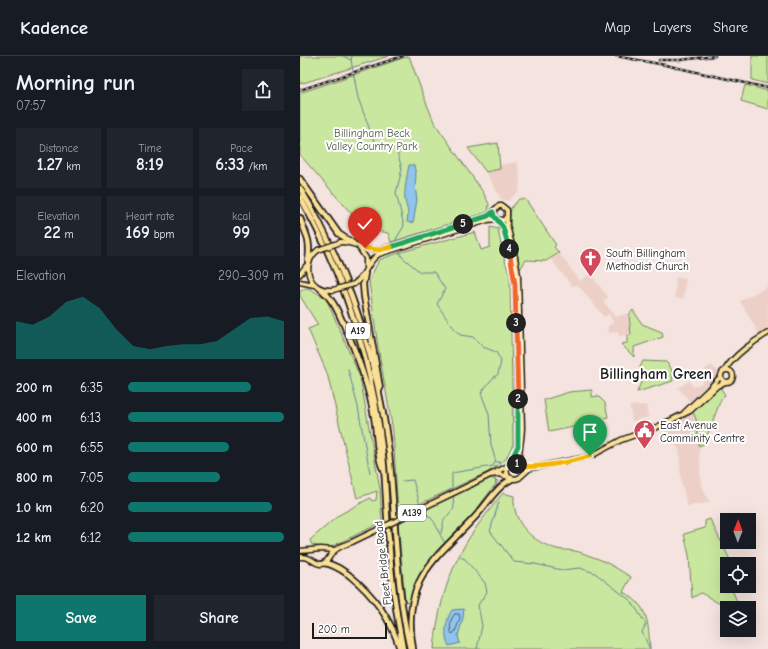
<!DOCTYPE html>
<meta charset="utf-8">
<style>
:root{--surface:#171b24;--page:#20242c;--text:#f1f3f6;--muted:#9ea1a6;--line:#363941;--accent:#0f766e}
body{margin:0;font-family:"Comic Neue",sans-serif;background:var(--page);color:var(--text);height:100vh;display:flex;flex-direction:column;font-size:15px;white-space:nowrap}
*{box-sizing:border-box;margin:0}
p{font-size:13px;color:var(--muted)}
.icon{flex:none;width:22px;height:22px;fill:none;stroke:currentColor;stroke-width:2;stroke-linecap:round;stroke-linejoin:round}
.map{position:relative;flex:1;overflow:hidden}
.drawer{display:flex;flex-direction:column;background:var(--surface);width:300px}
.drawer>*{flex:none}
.needle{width:26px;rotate:1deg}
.buttons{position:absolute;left:420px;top:457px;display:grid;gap:8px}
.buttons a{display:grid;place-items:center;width:36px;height:36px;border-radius:0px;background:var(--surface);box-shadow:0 4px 16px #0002;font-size:20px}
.scale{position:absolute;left:12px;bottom:10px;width:75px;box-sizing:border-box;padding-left:4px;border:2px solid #1c1c1c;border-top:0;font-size:11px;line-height:14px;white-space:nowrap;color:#1c1c1c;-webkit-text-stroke:3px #fff;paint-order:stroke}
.pin{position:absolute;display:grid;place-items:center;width:34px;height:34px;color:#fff;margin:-41px -17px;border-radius:50% 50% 50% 0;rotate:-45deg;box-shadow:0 0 4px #0007}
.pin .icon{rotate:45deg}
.km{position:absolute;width:20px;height:20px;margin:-10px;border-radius:50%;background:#222;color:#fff;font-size:11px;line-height:20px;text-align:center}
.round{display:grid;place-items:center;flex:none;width:42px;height:42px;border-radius:0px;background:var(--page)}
.overview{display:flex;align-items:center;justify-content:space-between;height:68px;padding:0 16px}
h1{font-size:22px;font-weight:600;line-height:30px}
.metrics{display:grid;grid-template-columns:repeat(3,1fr);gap:6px;height:68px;padding:4px 16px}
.metrics div{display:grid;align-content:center;border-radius:0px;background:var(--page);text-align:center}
.metrics b{font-size:17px;font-weight:600}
.metrics small{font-size:11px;font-weight:400}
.metrics p{font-size:11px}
.chart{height:112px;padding:8px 16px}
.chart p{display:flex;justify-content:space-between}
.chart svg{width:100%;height:72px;margin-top:4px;fill:var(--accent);opacity:.7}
.action{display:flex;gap:8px;margin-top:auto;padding:8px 16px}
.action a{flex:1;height:46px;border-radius:0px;background:var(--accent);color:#fff;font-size:16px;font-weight:600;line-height:46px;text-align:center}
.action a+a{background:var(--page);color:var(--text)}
ul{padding:0 16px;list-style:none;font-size:13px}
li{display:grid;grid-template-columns:64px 48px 1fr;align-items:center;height:30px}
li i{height:10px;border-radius:5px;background:var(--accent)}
header{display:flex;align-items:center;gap:24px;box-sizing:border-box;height:56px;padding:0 20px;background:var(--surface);border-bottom:1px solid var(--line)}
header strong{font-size:19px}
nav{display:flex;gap:22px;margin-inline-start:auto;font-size:14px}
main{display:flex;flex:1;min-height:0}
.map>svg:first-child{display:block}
.built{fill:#ecd0c7}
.green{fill:#cae79f;stroke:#73825e}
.water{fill:#90c4ed;stroke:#628199}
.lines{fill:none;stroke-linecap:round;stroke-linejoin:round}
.shore{stroke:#4a5f70;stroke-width:1}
.stream{stroke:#628199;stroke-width:1}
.major-casing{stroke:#1c1c1c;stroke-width:7}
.highway-casing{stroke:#1c1c1c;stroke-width:8}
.major{stroke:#fadf96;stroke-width:4}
.highway{stroke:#fadf96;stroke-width:4.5}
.rail-casing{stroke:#1c1c1c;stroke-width:2.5}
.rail{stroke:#fff;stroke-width:1;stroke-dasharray:3;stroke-linecap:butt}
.major-bridge-casing{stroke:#1c1c1c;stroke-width:7;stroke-linecap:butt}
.major-bridge{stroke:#fadf96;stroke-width:4}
.split-1-casing{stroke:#fff;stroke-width:8}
.split-2-casing{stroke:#fff;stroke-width:8}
.split-3-casing{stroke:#fff;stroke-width:8}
.split-4-casing{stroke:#fff;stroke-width:8}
.split-5-casing{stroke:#fff;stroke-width:8}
.split-6-casing{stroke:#fff;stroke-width:8}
.split-7-casing{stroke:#fff;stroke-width:8}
.split-1{stroke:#f5b400;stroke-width:5}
.split-2{stroke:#22a559;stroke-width:5}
.split-3{stroke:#f0652b;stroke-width:5}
.split-4{stroke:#f0652b;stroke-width:5}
.split-5{stroke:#22a559;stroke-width:5}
.split-6{stroke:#22a559;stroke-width:5}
.split-7{stroke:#f5b400;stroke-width:5}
.labels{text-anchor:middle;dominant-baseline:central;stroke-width:4;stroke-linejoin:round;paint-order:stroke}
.shield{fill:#fff;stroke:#606060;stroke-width:1}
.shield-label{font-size:10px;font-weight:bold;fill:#1c1c1c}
.park-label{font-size:11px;fill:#505943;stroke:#fff}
.poi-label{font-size:11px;fill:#1c1c1c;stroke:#fff;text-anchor:start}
.street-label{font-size:11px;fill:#1c1c1c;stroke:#fff}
.district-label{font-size:15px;font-weight:bold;fill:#1c1c1c;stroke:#fff}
</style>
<header>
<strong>Kadence</strong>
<nav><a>Map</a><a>Layers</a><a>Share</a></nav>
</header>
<main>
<section class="drawer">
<div class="overview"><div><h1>Morning run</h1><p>07:57</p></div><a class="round"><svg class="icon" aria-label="share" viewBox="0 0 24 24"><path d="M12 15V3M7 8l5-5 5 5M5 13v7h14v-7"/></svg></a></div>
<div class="metrics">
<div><p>Distance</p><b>1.27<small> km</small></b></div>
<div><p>Time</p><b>8:19</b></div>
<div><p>Pace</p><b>6:33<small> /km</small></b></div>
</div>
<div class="metrics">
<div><p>Elevation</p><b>22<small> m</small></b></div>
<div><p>Heart rate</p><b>169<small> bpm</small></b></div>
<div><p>kcal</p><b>99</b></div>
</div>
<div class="chart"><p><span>Elevation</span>290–309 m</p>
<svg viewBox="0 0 160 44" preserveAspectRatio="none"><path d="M0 44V21L10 23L20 18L30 9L40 6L50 13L60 26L70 36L80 38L90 36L100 35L110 35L120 33L130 26L140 19L150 18L160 21V44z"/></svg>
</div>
<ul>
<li><b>200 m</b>6:35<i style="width:79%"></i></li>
<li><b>400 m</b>6:13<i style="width:100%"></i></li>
<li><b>600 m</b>6:55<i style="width:65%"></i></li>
<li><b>800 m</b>7:05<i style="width:59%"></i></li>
<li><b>1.0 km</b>6:20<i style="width:92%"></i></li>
<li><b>1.2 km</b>6:12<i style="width:100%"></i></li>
</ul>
<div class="action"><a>Save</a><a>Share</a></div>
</section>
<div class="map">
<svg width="468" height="593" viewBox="0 0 468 593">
<rect width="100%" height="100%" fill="#f4e3de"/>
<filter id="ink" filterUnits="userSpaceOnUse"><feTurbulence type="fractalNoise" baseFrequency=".025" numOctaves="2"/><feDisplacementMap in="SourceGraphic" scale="8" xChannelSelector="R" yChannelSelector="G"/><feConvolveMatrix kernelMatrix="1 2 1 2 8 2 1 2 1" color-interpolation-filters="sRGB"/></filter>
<g filter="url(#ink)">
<path class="built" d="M217,106L220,121L219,135L208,145L201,143L186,116L199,113V109Z
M259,197L280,225L290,218L308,241L303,245L316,261L328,257L331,278L319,280L318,276L309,277L308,270L314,267L309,258L304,261L278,229L272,230L251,203Z
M376,221L386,222L383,243L375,242Z
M468,230V275L460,279L440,245Z
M411,309L421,318V322L423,325L418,328L420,331L393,356L396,363L399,390L401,428L409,445L407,447L388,450L387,449L381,424L379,393L370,384L362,369L382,358L392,350L385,339L378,332L389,325L393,331L402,327L407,320L405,313Z
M346,349L348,361L332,365L330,350Z"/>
<path class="green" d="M0,0H89L0,28Z
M109,0L122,36L134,66L183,136L189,148L188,156L91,186L88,177L65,173L0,99V37Z
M452,0H468V28L452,24Z
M445,29L468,35V53L441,45Z
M198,87L200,113L186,116L168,92Z
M219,143H222L226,144L256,189L254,191L259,197L246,205L226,204L220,213L209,169L211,152Z
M190,171L198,173L203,199L210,220L213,388L206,403L188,416L98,458L93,375L78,291L69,225L79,204L98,197L175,176L181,194L190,191Z
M8,232L26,242L60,321L80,433L82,466L29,492L12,489L10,484L39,459L70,442L72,445L76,444L77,435L57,442L27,317L8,273L18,269L0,240V234Z
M333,254L342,268L362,276L363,281L334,291V301L321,288L327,287V280L331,279L329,259Z
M343,305L366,306L368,308L369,311L371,312L373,325L337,336L342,324L340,311Z
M420,331L425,339L421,343L404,388L399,390L396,363L393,356Z
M292,334V341L298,340L305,347L308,361L288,368L249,376L244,344L269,336Z
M190,422L198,425L173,458L137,494L120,517L109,547L105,545L98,466Z
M203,437L214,440C212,467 232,486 257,493C262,494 269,494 275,495C281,496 287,499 293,501C306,505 319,514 331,521L323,536C349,550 348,566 350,593H134C137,560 145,526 161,496C172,475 188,456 203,437Z
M410,463L432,508H427V530H430L437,545L433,552H427L401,537L392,542L389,499L384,478L405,472V465Z"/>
<path class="water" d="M109,109H114L116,120L115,130L117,144L114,161V164L112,167L107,166C109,153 107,155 105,144C104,133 107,120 109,109Z
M164,553L163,562L158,580L160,587L149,590C143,580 146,563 152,554Z"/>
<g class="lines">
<path class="shore" d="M155,558H159L160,562L155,576L152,578L151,576C150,569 150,563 155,558Z"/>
<path class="stream" d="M43,0L51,4
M52,0L51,4L58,42L77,93L96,92L102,113L96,137L104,170L96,183L97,186
M99,193L102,201L120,216H134L145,233L137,248L149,266L160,279L173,281L183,291L196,296L201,305L198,318L191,324L181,337L189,358L191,389L196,406H200L195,413
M48,313L58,351L70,417
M195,421L196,429
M102,425L113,424C115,433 119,442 120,451
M152,436V417L193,410L195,406
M199,446L190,475L214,506L235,508L262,514L280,512L295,517L331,545L346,568L342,576L350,593
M121,454C124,458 126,457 129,460C138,467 139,482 147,489
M141,477L144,464L154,452L153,439
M160,501L165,503L185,527L187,536L178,549L182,570L177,593"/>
<defs>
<path id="major" d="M207,160L204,164H198L194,160V154L199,150H202L207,154V169L215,201L218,219L222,371C222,384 218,396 219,409
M198,164C212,181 215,218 216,239L218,383L217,394L209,408
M41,186C54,186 65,194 79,194L188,160L193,156
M58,190L66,202V213
M18,194C0,208 8,236 33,234
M0,218L7,209
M0,226L14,229
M54,228C66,220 67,205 79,198L188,164L196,163
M421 320a6 6 0 1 1 12 0a6 6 0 1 1-12 0Z
M425,314C433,300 454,285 468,277
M384,357L408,334L421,320
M220,410L231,412L283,402L293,399L321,384L357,371L390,355L417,330L425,326
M190,419L199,418L215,423L219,422L230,412
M208,421L206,414L209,408L214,407L220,411
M172,428L208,410
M0,495L21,493L34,494
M0,501C12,500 12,507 20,508C27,509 29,500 33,496C38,491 46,488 52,486"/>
<path id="highway" d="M0,123L39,178L53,187
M0,132C48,211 78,307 89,397C96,462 95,529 110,593
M0,141C45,221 73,309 83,400C86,428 86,456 89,485C91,521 96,557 103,593
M0,162C7,181 11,185 8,206
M65,217L63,228L64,240L80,332
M21,233C33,243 38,256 44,269C58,300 68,327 74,360C77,377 76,395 82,411
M24,507C34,508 42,514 49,519C74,539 91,563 100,593
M113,593C101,523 134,505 176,460C187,448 197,430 212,423"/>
</defs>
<use href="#major" class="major-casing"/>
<use href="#highway" class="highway-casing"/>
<use href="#major" class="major"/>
<use href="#highway" class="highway"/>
<defs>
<path id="rail" d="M316,0L365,9L468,32
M359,4H380L415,0
M0,34L103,0"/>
</defs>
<use href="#rail" class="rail-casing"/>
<use href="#rail" class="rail"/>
<defs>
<path id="major-bridge" d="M18,194L41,186
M33,234L54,228
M52,486L172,428"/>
</defs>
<use href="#major-bridge" class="major-bridge-casing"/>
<use href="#major-bridge" class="major-bridge"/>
</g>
</g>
<g class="lines" filter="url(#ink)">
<defs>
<path id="split-1" d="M217,408C229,415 275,405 290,400"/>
<path id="split-2" d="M217,408H209L218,390V343"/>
<path id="split-3" d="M216,267L218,343"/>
<path id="split-4" d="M209,193L215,228L216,267"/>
<path id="split-5" d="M163,168L188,160L193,156L194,160L203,171L209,193"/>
<path id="split-6" d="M91,191L163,168"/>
<path id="split-7" d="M65,192L79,194L91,191"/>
</defs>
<use href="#split-1" class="split-1-casing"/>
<use href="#split-2" class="split-2-casing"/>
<use href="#split-3" class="split-3-casing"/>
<use href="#split-4" class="split-4-casing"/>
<use href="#split-5" class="split-5-casing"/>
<use href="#split-6" class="split-6-casing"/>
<use href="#split-7" class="split-7-casing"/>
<use href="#split-1" class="split-1"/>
<use href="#split-2" class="split-2"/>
<use href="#split-3" class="split-3"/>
<use href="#split-4" class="split-4"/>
<use href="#split-5" class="split-5"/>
<use href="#split-6" class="split-6"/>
<use href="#split-7" class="split-7"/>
</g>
<defs>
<symbol id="church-pin" viewBox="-11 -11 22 30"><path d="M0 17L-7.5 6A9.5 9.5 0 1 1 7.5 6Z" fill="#d1495b" stroke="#fff"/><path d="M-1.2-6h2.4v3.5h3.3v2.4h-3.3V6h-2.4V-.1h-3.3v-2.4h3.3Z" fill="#fff"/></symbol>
<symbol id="civic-pin" viewBox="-11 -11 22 30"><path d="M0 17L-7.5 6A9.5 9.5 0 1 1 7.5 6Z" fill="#d1495b" stroke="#fff"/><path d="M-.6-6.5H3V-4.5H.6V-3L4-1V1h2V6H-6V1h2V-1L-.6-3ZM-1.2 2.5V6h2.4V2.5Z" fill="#fff"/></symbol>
</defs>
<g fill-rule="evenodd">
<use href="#church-pin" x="278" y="190" width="25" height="34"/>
<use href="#civic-pin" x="332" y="362" width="25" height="34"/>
</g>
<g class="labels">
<g class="shield">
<rect x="46" y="267" width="24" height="16" rx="3"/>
<rect x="98" y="449" width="28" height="16" rx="3"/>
</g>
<g class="shield-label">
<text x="58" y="275">A19</text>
<text x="112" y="457">A139</text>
</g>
<g class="park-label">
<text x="72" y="77">Billingham Beck<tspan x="72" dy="13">Valley Country Park</tspan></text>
</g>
<g class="poi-label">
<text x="306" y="197">South Billingham<tspan x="306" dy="13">Methodist Church</tspan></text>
<text x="360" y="369">East Avenue<tspan x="360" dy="13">Comminity Centre</tspan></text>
</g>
<g class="street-label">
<text transform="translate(83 507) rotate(-96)">Fleet Bridge Road</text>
</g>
<g class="district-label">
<text x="356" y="318">Billingham Green</text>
</g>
</g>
</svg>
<div class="buttons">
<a><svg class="needle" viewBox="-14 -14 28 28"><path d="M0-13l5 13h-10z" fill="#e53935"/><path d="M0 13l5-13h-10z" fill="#9ea1a6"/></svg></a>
<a><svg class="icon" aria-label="locate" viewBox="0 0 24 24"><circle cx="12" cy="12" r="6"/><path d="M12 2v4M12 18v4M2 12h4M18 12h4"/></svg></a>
<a><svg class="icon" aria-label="layers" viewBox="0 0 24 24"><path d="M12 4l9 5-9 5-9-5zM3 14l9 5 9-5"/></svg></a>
</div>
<div class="scale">200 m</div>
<div class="pin" style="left:290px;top:400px;background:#1e9e55"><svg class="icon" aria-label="arrive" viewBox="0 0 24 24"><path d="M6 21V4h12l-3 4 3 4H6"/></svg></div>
<div class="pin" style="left:65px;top:192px;background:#d93025"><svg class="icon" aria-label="check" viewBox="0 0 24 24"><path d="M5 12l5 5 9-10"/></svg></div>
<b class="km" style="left:217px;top:408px">1</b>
<b class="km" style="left:218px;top:343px">2</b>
<b class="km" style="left:216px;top:267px">3</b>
<b class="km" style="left:209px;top:193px">4</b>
<b class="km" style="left:163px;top:168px">5</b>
</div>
</main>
